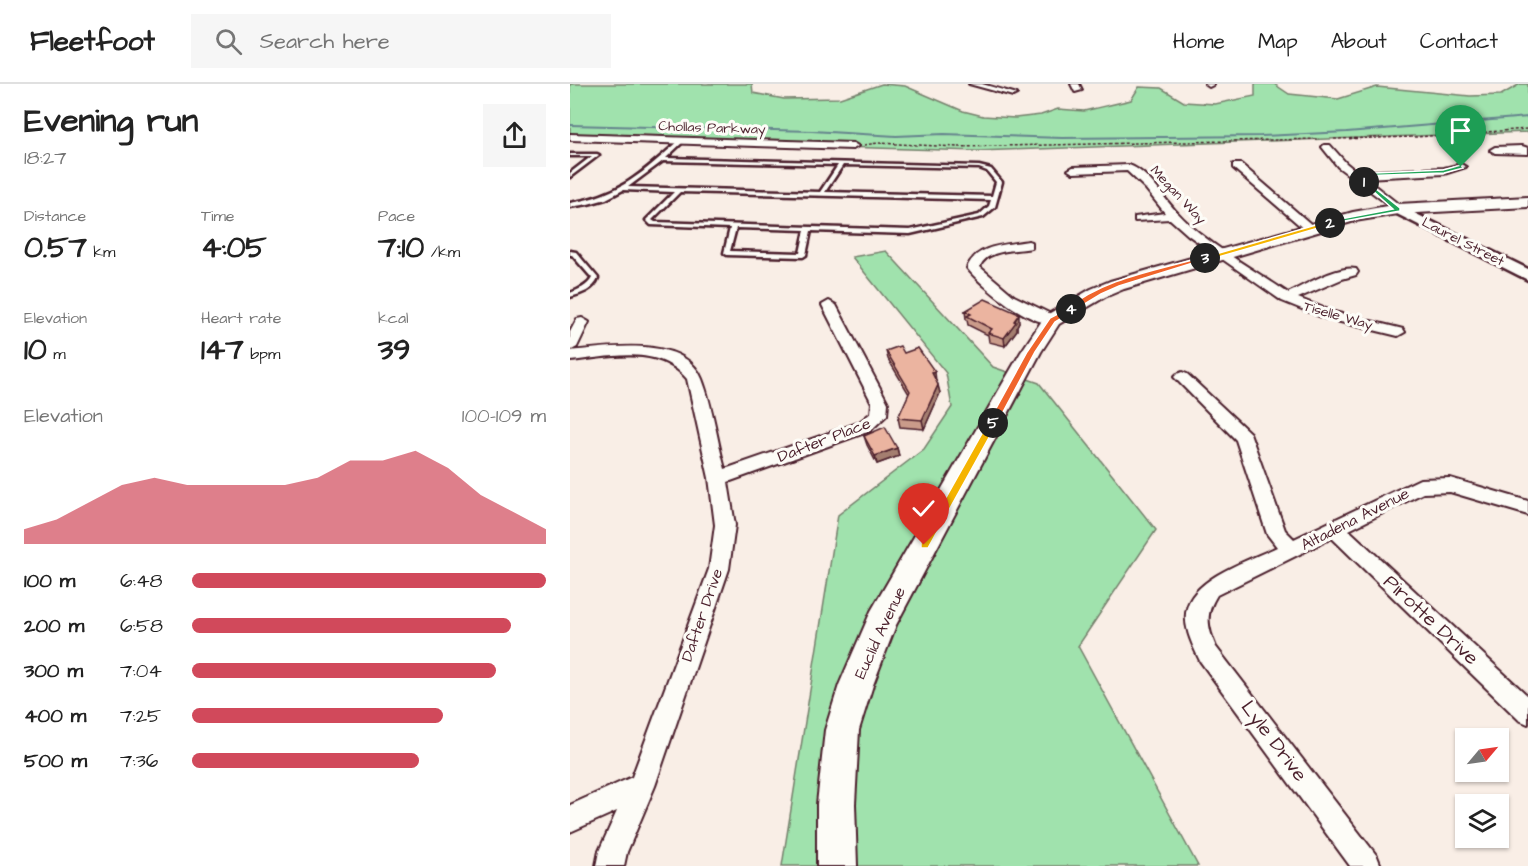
<!DOCTYPE html>
<meta charset="utf-8">
<style>
:root{--surface:#fff;--page:#f6f6f6;--text:#222;--muted:#767676;--line:#e0e0e0;--accent:#d1495b}
body{margin:0;font-family:"Architects Daughter",sans-serif;background:var(--page);color:var(--text);height:100vh;display:flex;flex-direction:column;font-size:22px;white-space:nowrap}
*{box-sizing:border-box;margin:0}
p{font-size:20px;color:var(--muted)}
.icon{flex:none;width:33px;height:33px;fill:none;stroke:currentColor;stroke-width:2;stroke-linecap:round;stroke-linejoin:round}
.map{position:relative;flex:1;overflow:hidden}
.panel{display:flex;flex-direction:column;background:var(--surface);width:570px}
.panel>*{flex:none}
.needle{width:39px;rotate:61deg}
.buttons{position:absolute;left:885px;top:644px;display:grid;gap:12px}
.buttons a{display:grid;place-items:center;width:54px;height:54px;border-radius:0px;background:var(--surface);box-shadow:0 2px 4px #0004;font-size:30px}
.pin{position:absolute;display:grid;place-items:center;width:51px;height:51px;color:#fff;margin:-62px -26px;border-radius:50% 50% 50% 0;rotate:-45deg;box-shadow:0 0 6px #0007}
.pin .icon{rotate:45deg}
.km{position:absolute;width:30px;height:30px;margin:-15px;border-radius:50%;background:#222;color:#fff;font-size:16px;line-height:30px;text-align:center}
.round{display:grid;place-items:center;flex:none;width:63px;height:63px;border-radius:0px;background:var(--page)}
.summary{display:flex;align-items:center;justify-content:space-between;height:102px;padding:0 24px}
h1{font-size:33px;font-weight:700;line-height:45px}
.figures{display:grid;grid-template-columns:repeat(3,1fr);gap:9px;height:102px;padding:6px 24px}
.figures div{display:grid;align-content:center}
.figures b{font-size:30px;font-weight:700}
.figures small{font-size:16px;font-weight:400}
.figures p{font-size:16px}
.chart{height:168px;padding:12px 24px}
.chart p{display:flex;justify-content:space-between}
.chart svg{width:100%;height:108px;margin-top:6px;fill:var(--accent);opacity:.7}
ul{padding:0 24px;list-style:none;font-size:20px}
li{display:grid;grid-template-columns:96px 72px 1fr;align-items:center;height:45px}
li i{height:15px;border-radius:8px;background:var(--accent)}
header{display:flex;align-items:center;gap:36px;box-sizing:border-box;height:84px;padding:0 30px;background:var(--surface);border-bottom:2px solid var(--line)}
header strong{font-size:28px}
nav{display:flex;gap:33px;margin-inline-start:auto;font-size:21px}
.search{width:420px;height:54px;background:var(--page);display:flex;align-items:center;gap:15px;box-sizing:border-box;padding:0 21px;border-radius:0px;color:var(--muted);font-size:22px}
main{display:flex;flex:1;min-height:0}
.map>svg:first-child{display:block}
.green{fill:#a0e2ad;stroke:#75806c;stroke-width:1.5}
.lines{fill:none;stroke-linecap:round;stroke-linejoin:round}
.stream{stroke:#65848d;stroke-width:2}
.service-casing{stroke:#4a1f2b;stroke-width:5}
.minor-casing{stroke:#4a1f2b;stroke-width:4}
.tertiary-casing{stroke:#4a1f2b;stroke-width:5}
.secondary-casing{stroke:#4a1f2b;stroke-width:4}
.path{stroke:#4a1f2b;stroke-width:1.5;stroke-dasharray:3 2;stroke-linecap:butt}
.service{fill:#fdfcf7;fill-rule:evenodd}
.minor{fill:#fdfcf7;fill-rule:evenodd}
.tertiary{fill:#fdfcf7;fill-rule:evenodd}
.secondary{fill:#fdfcf7;fill-rule:evenodd}
.wall{fill:#ca9b8a;stroke:#4a1f2b;stroke-width:1.5}
.shaded-wall{fill:#a47e70;stroke:#4a1f2b;stroke-width:1.5}
.building{fill:#ebb4a0;stroke:#4a1f2b;stroke-width:1.5}
.split-1{fill:#22a559;stroke:#fff;stroke-width:1.5}
.split-2{fill:#22a559;stroke:#fff;stroke-width:1.5}
.split-3{fill:#f5b400;stroke:#fff;stroke-width:1.5}
.split-4{fill:#f0652b;stroke:#fff;stroke-width:1.5}
.split-5{fill:#f0652b;stroke:#fff;stroke-width:1.5}
.split-6{fill:#f5b400;stroke:#fff;stroke-width:1.5}
.labels{text-anchor:middle;dominant-baseline:central;stroke-width:6;stroke-linejoin:round;paint-order:stroke}
.far-street-label{font-size:14px;fill:#4a1f2b;stroke:#fdfcf7}
.street-label{font-size:16px;fill:#4a1f2b;stroke:#fdfcf7}
.near-street-label{font-size:20px;fill:#4a1f2b;stroke:#fdfcf7}
</style>
<header>
<strong>Fleetfoot</strong>
<div class="search"><svg class="icon" aria-label="search" viewBox="0 0 24 24"><circle cx="10" cy="10" r="6"/><path d="M15 15l6 6"/></svg>Search here</div>
<nav><a>Home</a><a>Map</a><a>About</a><a>Contact</a></nav>
</header>
<main>
<section class="panel">
<div class="summary"><div><h1>Evening run</h1><p>18:27</p></div><a class="round"><svg class="icon" aria-label="share" viewBox="0 0 24 24"><path d="M12 15V3M7 8l5-5 5 5M5 13v7h14v-7"/></svg></a></div>
<div class="figures">
<div><p>Distance</p><b>0.57<small> km</small></b></div>
<div><p>Time</p><b>4:05</b></div>
<div><p>Pace</p><b>7:10<small> /km</small></b></div>
</div>
<div class="figures">
<div><p>Elevation</p><b>10<small> m</small></b></div>
<div><p>Heart rate</p><b>147<small> bpm</small></b></div>
<div><p>kcal</p><b>39</b></div>
</div>
<div class="chart"><p><span>Elevation</span>100–109 m</p>
<svg viewBox="0 0 160 44" preserveAspectRatio="none"><path d="M0 44V38L10 34L20 27L30 20L40 17L50 20L60 20L70 20L80 20L90 17L100 10L110 10L120 6L130 13L140 24L150 31L160 38V44z"/></svg>
</div>
<ul>
<li><b>100 m</b>6:48<i style="width:100%"></i></li>
<li><b>200 m</b>6:58<i style="width:90%"></i></li>
<li><b>300 m</b>7:04<i style="width:86%"></i></li>
<li><b>400 m</b>7:25<i style="width:71%"></i></li>
<li><b>500 m</b>7:36<i style="width:64%"></i></li>
</ul>
</section>
<div class="map">
<svg width="958" height="782" viewBox="0 0 958 782">
<rect width="100%" height="100%" fill="#f9eee6"/>
<filter id="ink" filterUnits="userSpaceOnUse"><feTurbulence type="fractalNoise" baseFrequency=".0167" numOctaves="2"/><feDisplacementMap in="SourceGraphic" scale="12" xChannelSelector="R" yChannelSelector="G"/><feConvolveMatrix kernelMatrix="1 2 1 2 8 2 1 2 1" color-interpolation-filters="sRGB"/></filter>
<g filter="url(#ink)">
<path class="green" d="M0,0H182L183,9L214,15L270,14L312,0L335,2L393,27L413,32L445,34L471,31L488,25L514,27L561,16L569,3L591,4L614,18L645,20L685,12V0H704L719,10L768,15L807,3L900,12L931,11L950,0H958V48L407,67L0,55Z
M316,167L423,283L469,299L586,446L508,562L628,782H212L268,431L354,365L382,323L376,289L282,173Z"/>
<g class="lines">
<path class="stream" d="M0,41L242,47L326,52L374,50L492,54L691,52L777,48L958,33"/>
<defs>
<path id="service" d="M110,56L114,57L96,74L409,82L421,85L432,98L425,123L413,133L340,150L241,147L236,171L233,173L157,171L154,169L160,144L81,141L76,136L104,108L53,106L36,115L18,120L0,123V119C51,111 73,88 110,56ZM93,77L268,81L250,108L58,103ZM273,81L409,84L417,87L426,98L422,112L255,108ZM110,108L421,116L419,122L409,131L340,146L85,138L82,136ZM166,144L235,146L230,169L160,167Z
M0,70H27L29,71L0,93V89L22,72H0Z
M0,167L6,168L28,194C24,206 11,210 0,213V209C8,206 18,202 22,194L2,171H0Z"/>
<path id="minor" d="M399,0H412L447,10L443,12Z
M501,0H509L512,6L505,8Z
M635,0H643V1L639,3Z
M0,50L283,59L288,62L283,65L0,56Z
M754,61H760L776,79L787,88L874,84L891,80L896,83L874,90L795,94L832,123V127L828,128L768,83L752,63Z
M952,62L958,64V70L925,69L920,66L925,63Z
M663,80H671L743,142V146H735L663,84Z
M559,81C578,88 592,112 605,126C634,159 682,184 718,209C735,201 769,181 786,185L788,188L786,191L772,195L728,214L764,228L833,245L835,248L828,252L754,234L712,217L618,151L600,135L565,137V133L595,129L575,104L557,87L503,89L498,86L503,83Z
M458,157L462,158V164C446,167 416,165 410,183L444,212L487,233L489,236L487,239C463,245 411,202 397,184C406,160 437,161 458,157Z
M259,217L266,221L318,319L317,331L300,347L158,398L165,441L159,485L85,702L57,768L54,782H26L29,767L47,727L0,748V721L62,693L139,485L145,441L139,394L117,295C87,260 41,273 0,277V267C36,264 114,250 132,295C143,323 147,356 155,385L288,339L301,329L302,319L252,221Z
M12,234L19,238L7,263L0,267V248L7,235Z
M612,288L617,290L680,349L715,446L724,455L850,395L880,394L958,417V431L880,408L853,409L779,446L958,612V640L949,636L762,454L647,511C635,530 637,542 646,563L807,772L811,782H780L630,577C623,562 612,541 617,524C625,493 680,476 707,463L697,450L666,356L607,296L604,293L607,290Z"/>
<path id="tertiary" d="M828,121L958,185V196L823,128L821,125L823,122Z"/>
<path id="secondary" d="M958,113V123L828,130L785,137L554,205L535,213L489,240L471,268L326,541L303,601L289,646L285,720L287,782H247V720L255,646L269,601L301,527L451,268L475,232L521,205L540,197L783,128L828,120Z"/>
</defs>
<use href="#service" class="service-casing"/>
<use href="#minor" class="minor-casing"/>
<use href="#tertiary" class="tertiary-casing"/>
<use href="#secondary" class="secondary-casing"/>
<path class="path" d="M764,55L846,53L958,45
M294,61L308,59L387,63L749,55"/>
<use href="#service" class="service"/>
<use href="#minor" class="minor"/>
<use href="#tertiary" class="tertiary"/>
<use href="#secondary" class="secondary"/>
</g>
<path class="wall" d="M395,227L449,238L447,242V246L435,262L419,258L418,251L398,241L397,236L396,235Z
M316,267L334,269L366,297L370,309L354,345L330,343L328,334L339,310L318,275Z
M294,352L327,364L329,372L307,380L297,361Z"/>
<path class="shaded-wall" d="M449,230V238L447,242V246L435,262L434,254Z
M365,288L366,297L362,289Z
M368,301L370,309L354,345L352,336Z
M327,364L329,372L307,380L305,372Z"/>
<path class="building" d="M415,215L449,230L444,237L446,238L434,254L418,249L422,245L397,232L401,230L395,227Z
M330,262L334,269L348,264L365,288L362,289L368,301L352,336L328,334L340,307L316,267Z
M315,343L327,364L305,372L294,352Z"/>
</g>
<path class="split-1" d="M891,81L893,84L874,89L790,92L797,98L794,100L782,90L873,86Z"/>
<path class="split-2" d="M792,97H796L830,124V127L758,140L760,137L823,125Z"/>
<path class="split-3" d="M760,137L762,140L638,176L632,174Z"/>
<path class="split-4" d="M633,173L639,174L549,202L531,210L503,227L497,225C533,194 589,186 633,173Z"/>
<path class="split-5" d="M501,223L503,227L485,238L465,268L426,341H420L418,339L457,268L480,234Z"/>
<path class="split-6" d="M423,336L427,339L358,464H351V458L418,339Z"/>
<g class="labels">
<g class="far-street-label">
<text transform="translate(142 44) rotate(2)">Chollas Parkway</text>
<text transform="translate(608 111) rotate(47)">Megan Way</text>
<text transform="translate(893 158) rotate(27)">Laurel Street</text>
<text transform="translate(768 232) rotate(16)">Tiselle Way</text>
</g>
<g class="street-label">
<text transform="translate(254 356) rotate(-21)">Dafter Place</text>
<text transform="translate(785 435) rotate(-27)">Altadena Avenue</text>
<text transform="translate(132 531) rotate(-71)">Dafter Drive</text>
<text transform="translate(310 549) rotate(-65)">Euclid Avenue</text>
</g>
<g class="near-street-label">
<text transform="translate(861 536) rotate(43)">Pirotte Drive</text>
<text transform="translate(704 657) rotate(53)">Lyle Drive</text>
</g>
</g>
</svg>
<div class="buttons">
<a><svg class="needle" viewBox="-14 -14 28 28"><path d="M0-13l5 13h-10z" fill="#e53935"/><path d="M0 13l5-13h-10z" fill="#767676"/></svg></a>
<a><svg class="icon" aria-label="layers" viewBox="0 0 24 24"><path d="M12 4l9 5-9 5-9-5zM3 14l9 5 9-5"/></svg></a>
</div>
<div class="pin" style="left:891px;top:83px;background:#1e9e55"><svg class="icon" aria-label="arrive" viewBox="0 0 24 24"><path d="M6 21V4h12l-3 4 3 4H6"/></svg></div>
<div class="pin" style="left:354px;top:461px;background:#d93025"><svg class="icon" aria-label="check" viewBox="0 0 24 24"><path d="M5 12l5 5 9-10"/></svg></div>
<b class="km" style="left:794px;top:98px">1</b>
<b class="km" style="left:760px;top:139px">2</b>
<b class="km" style="left:635px;top:174px">3</b>
<b class="km" style="left:501px;top:225px">4</b>
<b class="km" style="left:423px;top:339px">5</b>
</div>
</main>
